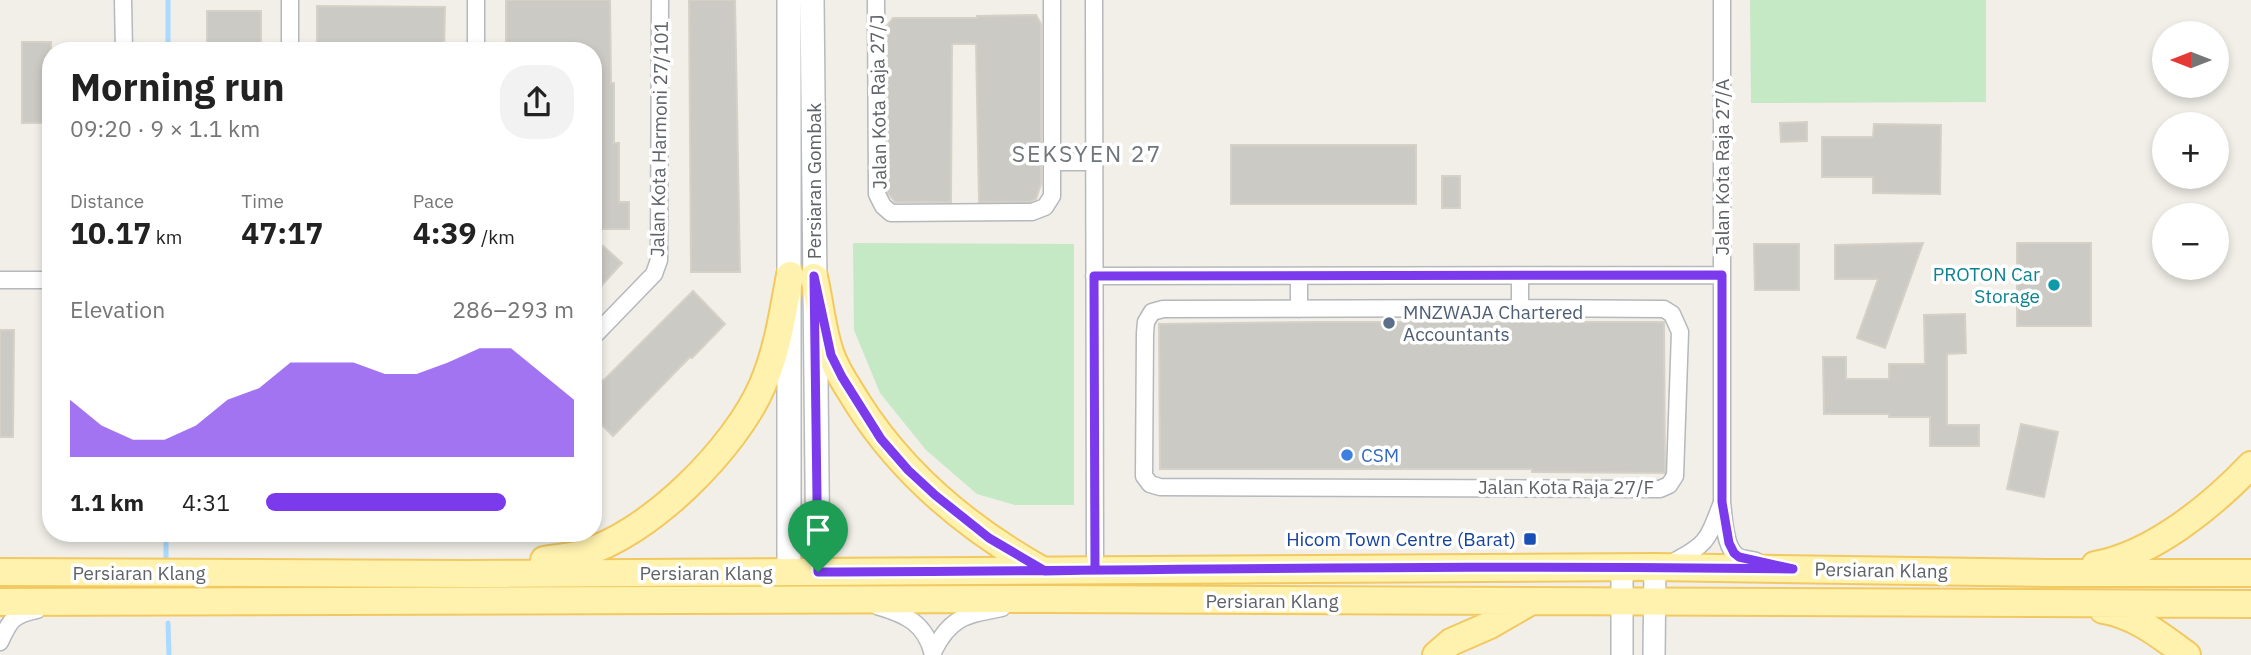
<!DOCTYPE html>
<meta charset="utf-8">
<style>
:root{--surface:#fff;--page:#f2f2f2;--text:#222;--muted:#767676;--accent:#7c3aed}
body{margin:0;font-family:"IBM Plex Sans",sans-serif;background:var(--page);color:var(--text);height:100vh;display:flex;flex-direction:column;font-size:26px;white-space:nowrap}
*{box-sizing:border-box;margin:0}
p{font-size:23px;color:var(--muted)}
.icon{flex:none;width:38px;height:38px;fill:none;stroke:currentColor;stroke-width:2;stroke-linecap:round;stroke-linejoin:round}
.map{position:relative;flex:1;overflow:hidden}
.details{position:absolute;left:42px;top:42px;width:560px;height:500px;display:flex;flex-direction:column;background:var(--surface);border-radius:28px;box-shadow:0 4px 10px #0003}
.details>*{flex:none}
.needle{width:46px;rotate:270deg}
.buttons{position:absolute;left:2152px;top:21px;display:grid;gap:14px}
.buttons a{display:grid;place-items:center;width:77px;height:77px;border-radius:50%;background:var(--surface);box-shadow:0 4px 10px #0003;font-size:35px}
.pin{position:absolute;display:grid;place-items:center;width:60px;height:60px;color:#fff;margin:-72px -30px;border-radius:50% 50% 50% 0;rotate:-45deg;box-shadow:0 0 7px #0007}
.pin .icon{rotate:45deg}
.round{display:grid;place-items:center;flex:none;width:74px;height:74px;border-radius:28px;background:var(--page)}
.head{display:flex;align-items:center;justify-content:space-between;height:119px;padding:0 28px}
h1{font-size:38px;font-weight:800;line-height:52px}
.stats{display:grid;grid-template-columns:repeat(3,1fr);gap:10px;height:119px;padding:7px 28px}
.stats div{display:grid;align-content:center}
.stats b{font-size:30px;font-weight:800}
.stats small{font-size:19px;font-weight:400}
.stats p{font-size:19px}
.chart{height:196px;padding:14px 28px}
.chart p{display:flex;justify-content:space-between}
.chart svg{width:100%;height:126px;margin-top:7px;fill:var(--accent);opacity:.7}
ul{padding:0 28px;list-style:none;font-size:23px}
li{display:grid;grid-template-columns:112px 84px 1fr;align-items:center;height:52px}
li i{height:18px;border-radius:9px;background:var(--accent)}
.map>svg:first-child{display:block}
.green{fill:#c5e8c5}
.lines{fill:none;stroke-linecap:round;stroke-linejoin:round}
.stream{stroke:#aadaff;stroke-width:5}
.building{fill:#cccac5;stroke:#d6d1c6;stroke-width:2}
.minor-casing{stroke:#b5b8bc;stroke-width:19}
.tertiary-casing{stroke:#b5b8bc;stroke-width:24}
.secondary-casing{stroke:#b6babf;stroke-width:26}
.primary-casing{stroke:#f2c960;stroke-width:30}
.minor{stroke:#fff;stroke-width:16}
.tertiary{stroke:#fff;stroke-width:21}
.secondary{stroke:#fff;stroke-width:23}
.primary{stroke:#fff2af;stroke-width:26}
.route-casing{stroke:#fff;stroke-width:14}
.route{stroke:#7c3aed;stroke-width:9}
.culture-dot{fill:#0f9aa8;stroke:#fff;stroke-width:2.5}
.service-dot{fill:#5c6f8a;stroke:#fff;stroke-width:2.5}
.shop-dot{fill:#3f7fe0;stroke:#fff;stroke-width:2.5}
.transit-dot{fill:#1a4fb4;stroke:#fff;stroke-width:2.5}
.labels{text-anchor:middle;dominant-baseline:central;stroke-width:7;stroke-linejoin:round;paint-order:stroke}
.street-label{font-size:19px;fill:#5f6368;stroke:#fff}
.culture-label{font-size:19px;fill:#0d838f;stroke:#fff;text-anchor:end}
.service-label{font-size:19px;fill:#4e5e75;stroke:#fff;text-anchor:start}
.shop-label{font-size:19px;fill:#366cbe;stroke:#fff;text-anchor:start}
.transit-label{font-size:19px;fill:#164399;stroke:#fff;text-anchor:end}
.quarter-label{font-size:23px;letter-spacing:2px;fill:#70757a;stroke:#fff}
</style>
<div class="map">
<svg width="2251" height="655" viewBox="0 0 2251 655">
<rect width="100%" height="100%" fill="#f1efe8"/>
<path class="green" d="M1750,0H1986V102L1751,103Z
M853,243L1074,244V505H1015L977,494L926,450L880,393L854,330Z"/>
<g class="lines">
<path class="stream" d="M168,51V0
M166,563V534
M168,623L169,655"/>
</g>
<path class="building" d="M506,0H610L611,83H614V143H619V202H629V229H593V51H506Z
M689,0H735L740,272H691Z
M317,6L445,7L444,51H317Z
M207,11H261V51H207Z
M1036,15L1041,24V184L1036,199L1030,202H979L976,44H952L951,202H895L887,192V26L893,18H977V16Z
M22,42H51V123H22Z
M1807,122V141L1781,142L1780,123Z
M1874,124L1941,125L1940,194L1873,193V177H1822V137H1873Z
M1231,145H1416V204H1231Z
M1442,176H1460V208H1442Z
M1923,243L1885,348L1857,338L1878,279H1835V245Z
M2017,243H2091V326H2017Z
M1754,244H1799V290H1755Z
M603,246L622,263L593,295V257Z
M693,291L725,324L692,358L690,357L613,436L593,416V371L603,381Z
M1965,314L1966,353L1947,354V425H1979V446H1930V417H1889V414H1824L1823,357H1846V379H1889V364H1925L1924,315Z
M1313,322H1664L1665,473L1532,472V469H1160L1159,324Z
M0,330H14L13,437H0Z
M2021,424L2058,432L2044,497L2007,489Z"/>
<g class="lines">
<defs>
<path id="minor" d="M123,0L124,51
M290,0V51
M876,0L877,194L883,206L891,213L1032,212L1045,207L1052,196V0
M1094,0L1095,570
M1722,0V502C1724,517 1724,542 1734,553C1738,559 1749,559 1756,561
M476,51V0
M1052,162H1094
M1094,276L1722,275
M1299,276V309
M1520,276V308
M0,280H51
M1520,308L1664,309L1672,314L1680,332L1675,476L1669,485L1660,489L1160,487L1150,484L1144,476L1145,333L1146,322L1152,312L1163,309Z
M593,337L654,274L659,260L660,0
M1670,564C1707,543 1706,544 1721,505
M877,606C905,614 926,623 933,655
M0,642C10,620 13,615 37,610
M933,652C950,617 965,615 1002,608"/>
<path id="tertiary" d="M1622,567V655
M1654,655L1655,567"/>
<path id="secondary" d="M789,0V572
M812,0L818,572"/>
<path id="primary" d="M814,277C820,302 822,331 831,355C837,372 848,387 857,402C903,475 967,528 1042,570
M544,560C556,558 569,557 581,554C649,535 736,448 763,384C778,349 783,312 790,275
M2095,565C2152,555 2212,506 2251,465
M0,572L466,574L1655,567L2048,573H2251
M0,602L1049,599L2251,604
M2103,610C2135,615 2161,636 2187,655
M1436,655L1451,642L1490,625L1528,603"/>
</defs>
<use href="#minor" class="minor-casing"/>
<use href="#tertiary" class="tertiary-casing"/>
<use href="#secondary" class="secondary-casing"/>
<use href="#primary" class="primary-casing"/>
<use href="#minor" class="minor"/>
<use href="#tertiary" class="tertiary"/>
<use href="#secondary" class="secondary"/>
<use href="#primary" class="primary"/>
</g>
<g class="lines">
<defs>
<path id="route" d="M818,572C1143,571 1468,564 1793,569L1739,557L1734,553L1729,543L1722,502V275L1094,276L1095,570L1045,571L989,538L935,495L908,470L881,439L842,377L831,355L814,276L818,572"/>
</defs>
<use href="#route" class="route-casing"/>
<use href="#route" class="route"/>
</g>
<circle class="culture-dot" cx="2054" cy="285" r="7"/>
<circle class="service-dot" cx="1389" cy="323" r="7"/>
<circle class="shop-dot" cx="1347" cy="455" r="7"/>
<rect class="transit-dot" x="1523" y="532" width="14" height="14" rx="3.5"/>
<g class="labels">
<g class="street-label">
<text transform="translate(878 102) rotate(-91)">Jalan Kota Raja 27/J</text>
<text transform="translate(659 139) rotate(-89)">Jalan Kota Harmoni 27/101</text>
<text transform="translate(1722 167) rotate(-90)">Jalan Kota Raja 27/A</text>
<text transform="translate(814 181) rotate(-90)">Persiaran Gombak</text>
<text x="1566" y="487">Jalan Kota Raja 27/F</text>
<text transform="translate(1881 570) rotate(1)">Persiaran Klang</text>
<text x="139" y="573">Persiaran Klang</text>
<text x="706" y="573">Persiaran Klang</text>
<text x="1272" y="601">Persiaran Klang</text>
</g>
<g class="culture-label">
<text x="2040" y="274">PROTON Car<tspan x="2040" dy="22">Storage</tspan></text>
</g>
<g class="service-label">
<text x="1403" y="312">MNZWAJA Chartered<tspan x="1403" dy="22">Accountants</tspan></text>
</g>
<g class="shop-label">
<text x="1361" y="455">CSM</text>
</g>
<g class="transit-label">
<text x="1516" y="539">Hicom Town Centre (Barat)</text>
</g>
<g class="quarter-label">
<text x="1087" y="153">SEKSYEN 27</text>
</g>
</g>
</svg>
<div class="buttons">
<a><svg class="needle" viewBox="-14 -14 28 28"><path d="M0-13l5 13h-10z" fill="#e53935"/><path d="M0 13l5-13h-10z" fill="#767676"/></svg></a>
<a>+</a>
<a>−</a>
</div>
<div class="pin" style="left:818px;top:572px;background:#1e9e55"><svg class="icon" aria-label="arrive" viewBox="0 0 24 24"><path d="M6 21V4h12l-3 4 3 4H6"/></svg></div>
<section class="details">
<div class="head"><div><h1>Morning run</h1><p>09:20 · 9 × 1.1 km</p></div><a class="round"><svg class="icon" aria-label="share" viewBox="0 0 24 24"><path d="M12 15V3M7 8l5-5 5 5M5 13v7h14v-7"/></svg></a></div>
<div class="stats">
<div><p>Distance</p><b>10.17<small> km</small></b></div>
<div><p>Time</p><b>47:17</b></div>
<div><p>Pace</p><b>4:39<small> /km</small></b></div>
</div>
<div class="chart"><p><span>Elevation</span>286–293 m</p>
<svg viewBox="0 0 160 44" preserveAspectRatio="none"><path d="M0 44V24L10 33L20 38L30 38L40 33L50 24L60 20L70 11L80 11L90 11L100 15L110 15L120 11L130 6L140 6L150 15L160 24V44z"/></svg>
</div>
<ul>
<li><b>1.1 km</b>4:31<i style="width:78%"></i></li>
</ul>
</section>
</div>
